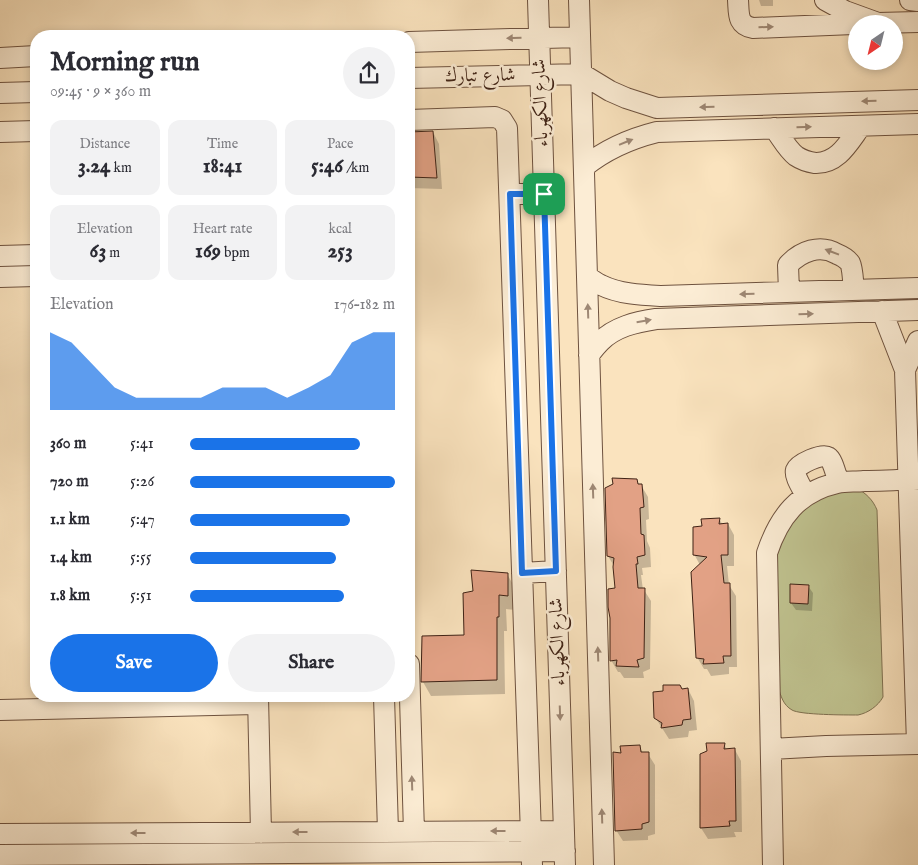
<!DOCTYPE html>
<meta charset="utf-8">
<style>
:root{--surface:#fff;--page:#f2f2f3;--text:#2b2b33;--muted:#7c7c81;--accent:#1a73e8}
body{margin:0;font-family:"IM FELL English",Amiri,serif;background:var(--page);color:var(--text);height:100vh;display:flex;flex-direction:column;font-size:19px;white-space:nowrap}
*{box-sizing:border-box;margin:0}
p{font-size:16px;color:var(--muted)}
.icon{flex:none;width:28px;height:28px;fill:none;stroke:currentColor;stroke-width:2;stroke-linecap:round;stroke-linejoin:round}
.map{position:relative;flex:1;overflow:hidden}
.panel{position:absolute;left:30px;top:30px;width:385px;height:672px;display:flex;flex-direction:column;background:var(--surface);border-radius:20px;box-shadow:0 2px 8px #0003}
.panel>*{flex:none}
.needle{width:32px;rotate:215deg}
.controls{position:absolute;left:848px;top:15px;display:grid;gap:10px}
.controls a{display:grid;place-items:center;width:55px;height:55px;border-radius:50%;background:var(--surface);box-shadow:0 2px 8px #0003;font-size:25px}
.pin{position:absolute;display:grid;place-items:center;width:42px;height:42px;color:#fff;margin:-21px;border-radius:10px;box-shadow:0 2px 8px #0006}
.round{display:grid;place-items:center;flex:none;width:52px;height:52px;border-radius:26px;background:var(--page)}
.head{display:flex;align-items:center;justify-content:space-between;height:85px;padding:0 20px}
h1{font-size:28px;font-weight:700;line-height:38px}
.metrics{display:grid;grid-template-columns:repeat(3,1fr);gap:8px;height:85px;padding:5px 20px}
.metrics div{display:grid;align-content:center;border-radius:12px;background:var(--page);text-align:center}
.metrics b{font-size:21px;font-weight:700}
.metrics small{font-size:14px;font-weight:400}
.metrics p{font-size:14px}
.chart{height:140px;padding:10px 20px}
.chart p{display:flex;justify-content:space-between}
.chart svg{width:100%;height:90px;margin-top:5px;fill:var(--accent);opacity:.7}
.primary-button{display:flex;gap:10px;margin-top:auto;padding:10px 20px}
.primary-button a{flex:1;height:58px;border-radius:30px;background:var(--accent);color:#fff;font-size:20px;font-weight:700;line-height:58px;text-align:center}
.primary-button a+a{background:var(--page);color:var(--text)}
ul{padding:0 20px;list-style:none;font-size:16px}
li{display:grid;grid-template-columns:80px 60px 1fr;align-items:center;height:38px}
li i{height:12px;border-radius:6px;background:var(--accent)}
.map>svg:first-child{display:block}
.green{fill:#c0c390;stroke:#807252}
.shadow{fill:#0003}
.building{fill:#e2a185;stroke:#3f2215}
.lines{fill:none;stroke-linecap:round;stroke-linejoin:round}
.minor-casing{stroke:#6e523f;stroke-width:22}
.minor{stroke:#fcedd5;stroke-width:20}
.oneway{fill:#9e8875}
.route-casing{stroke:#fff;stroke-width:10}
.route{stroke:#1a73e8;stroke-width:6}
.labels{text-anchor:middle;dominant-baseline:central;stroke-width:5;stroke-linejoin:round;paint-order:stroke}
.street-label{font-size:19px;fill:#3f2215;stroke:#fcedd5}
</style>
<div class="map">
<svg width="918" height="865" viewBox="0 0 918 865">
<rect width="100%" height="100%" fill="#fae3be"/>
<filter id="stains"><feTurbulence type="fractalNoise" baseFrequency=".004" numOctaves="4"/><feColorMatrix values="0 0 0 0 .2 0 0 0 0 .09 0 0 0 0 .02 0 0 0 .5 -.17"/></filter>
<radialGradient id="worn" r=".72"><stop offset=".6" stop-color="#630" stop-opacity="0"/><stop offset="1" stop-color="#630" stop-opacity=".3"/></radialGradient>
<path class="green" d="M856,488C866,493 873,500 877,510L883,697C878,706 868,713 858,715C846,715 800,715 792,710C783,705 781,696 778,687L776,544L779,532L813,499Z"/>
<path class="shadow" d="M759,0H773V6H761Z
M433,132L439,144L442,189L409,188V133Z
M636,480L639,485H641L648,497L649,519L646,520L647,541L650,548L651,567L642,568L643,575H641L643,590H644L651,601L650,669L643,672L644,678H624L620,672H618L611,660L612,618L616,589L614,566L608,556Z
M719,519L723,525L728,524L734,535V566H727L729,585L736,596L737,667H729V674L711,676L707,669H704L697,657L700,565L694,554L703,527Z
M507,574L515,588L516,610L506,609L507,631H504L505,694L431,696L423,682L466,636L475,592Z
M808,586L813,593L812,611L796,610L791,603Z
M688,689L694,701L697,730L689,731L688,737L669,739L655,717L681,690Z
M724,744L727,750H735L741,761L742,832H734L736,837L708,839L701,828V755Z
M639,746L643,753L648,754L655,765V834L648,836V840L623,841L616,830L622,754Z"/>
<path class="building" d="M433,131L437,178L409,177V132Z
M612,478L637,479L638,484H642L644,507L640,508L641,534L644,535L645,555L637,557L638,564H636L638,588H645L644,658L637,660L639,667L616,666L617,660L610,661V618L608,607V589L615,588L613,567L614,558L607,556L605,488L613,484Z
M720,518L719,524L728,523V555H721L724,583H730L731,656H723L724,663L703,664L704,659L696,658L691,572L707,557L693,555V527L702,526L701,519Z
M471,570L508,573V596L499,595V617H497V680L421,682L422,636L464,635L463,593L473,591Z
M790,584L809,585L808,604L790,603Z
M663,685H680L682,689L688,688L691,719L683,720L682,725L661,728L662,723L654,718L653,692L663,691Z
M706,743H725L724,749L735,748L736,821H729L730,826L700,828V754L707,751Z
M640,745L641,752H649V822L642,824V829L615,831L613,752L621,753L620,746Z"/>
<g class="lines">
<defs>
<path id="minor" d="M538,0L565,865
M579,0L604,865
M738,0C739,14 737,25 753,28L878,23
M825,0L845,11L878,23L918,22
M910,0L918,1
M409,42L580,37
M0,58L36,56
M409,78L582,74L610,91L626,98L657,108L918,100
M0,93L36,92
M409,120L495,117L502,120L507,128L532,865
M774,128C781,137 787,149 796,156C802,160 808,162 815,163C838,164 849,142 861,126
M0,132L36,131
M584,167C606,149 629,139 657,132L918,124
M510,194H544
M0,256L36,255
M587,276C591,279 596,283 601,285C619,294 641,295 661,296L918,288
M0,277L36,276
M789,292L788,265C801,251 820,244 837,254C842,256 847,259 850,263C853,269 853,284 854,290
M882,311L905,370L917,744
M589,355C593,350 596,346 600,342C614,327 636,322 656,319L918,310
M905,370L918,341
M806,496C803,489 794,477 796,470C798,464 822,453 828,457C833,460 836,476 839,482
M522,573L556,571
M409,664L414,832
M258,696L261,833
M384,696L388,832
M0,710L258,704
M771,749L826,746L918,744
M0,834L564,831
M0,855L565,851
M773,865L767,553C779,517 798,492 837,483C845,481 855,482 864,481C882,481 900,480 918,479"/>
</defs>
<use href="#minor" class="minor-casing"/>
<use href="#minor" class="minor"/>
</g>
<defs><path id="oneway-solid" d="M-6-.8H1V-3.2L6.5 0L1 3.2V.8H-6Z" transform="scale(1.25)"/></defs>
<g class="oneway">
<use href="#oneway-solid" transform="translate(766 27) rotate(-2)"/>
<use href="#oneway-solid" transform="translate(514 38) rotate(178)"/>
<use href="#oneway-solid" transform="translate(869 101) rotate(178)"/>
<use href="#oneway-solid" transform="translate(707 107) rotate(178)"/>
<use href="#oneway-solid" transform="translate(804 127) rotate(-2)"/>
<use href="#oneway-solid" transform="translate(626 142) rotate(-22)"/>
<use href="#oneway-solid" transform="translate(832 252) rotate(-159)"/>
<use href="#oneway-solid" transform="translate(747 294) rotate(178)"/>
<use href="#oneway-solid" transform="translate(588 311) rotate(-92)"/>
<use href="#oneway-solid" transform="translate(806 314) rotate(-2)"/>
<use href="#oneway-solid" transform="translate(644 321) rotate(-10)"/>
<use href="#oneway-solid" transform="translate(593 491) rotate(-92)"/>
<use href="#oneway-solid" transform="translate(598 654) rotate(-92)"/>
<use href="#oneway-solid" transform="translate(560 713) rotate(88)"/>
<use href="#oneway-solid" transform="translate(412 783) rotate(-92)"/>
<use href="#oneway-solid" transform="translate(602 816) rotate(-92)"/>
<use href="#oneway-solid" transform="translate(498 831) rotate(180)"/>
<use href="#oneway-solid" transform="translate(300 832) rotate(180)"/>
<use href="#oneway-solid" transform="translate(138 833) rotate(180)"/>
</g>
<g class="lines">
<defs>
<path id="route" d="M510,194H544L556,571L522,573Z"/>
</defs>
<use href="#route" class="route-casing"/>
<use href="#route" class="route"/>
</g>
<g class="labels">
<g class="street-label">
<text transform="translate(480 76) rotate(-1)">شارع تبارك</text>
<text transform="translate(541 103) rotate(-92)">شارع الكهرباء</text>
<text transform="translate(558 642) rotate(-92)">شارع الكهرباء</text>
</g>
</g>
<rect width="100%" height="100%" filter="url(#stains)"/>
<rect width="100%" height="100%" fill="url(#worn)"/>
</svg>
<div class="controls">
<a><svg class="needle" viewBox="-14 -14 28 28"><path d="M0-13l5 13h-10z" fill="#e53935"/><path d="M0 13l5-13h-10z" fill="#7c7c81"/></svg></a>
</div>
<div class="pin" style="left:544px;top:194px;background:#1e9e55"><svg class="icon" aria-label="arrive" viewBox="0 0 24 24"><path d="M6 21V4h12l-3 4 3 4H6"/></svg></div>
<section class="panel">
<div class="head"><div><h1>Morning run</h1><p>09:45 · 9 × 360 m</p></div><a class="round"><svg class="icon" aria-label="share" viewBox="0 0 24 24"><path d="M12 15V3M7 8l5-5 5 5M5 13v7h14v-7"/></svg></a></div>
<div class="metrics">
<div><p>Distance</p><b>3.24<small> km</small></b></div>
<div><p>Time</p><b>18:41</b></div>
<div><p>Pace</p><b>5:46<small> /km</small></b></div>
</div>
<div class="metrics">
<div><p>Elevation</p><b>63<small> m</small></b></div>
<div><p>Heart rate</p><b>169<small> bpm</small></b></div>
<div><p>kcal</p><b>253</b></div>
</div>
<div class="chart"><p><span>Elevation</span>176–182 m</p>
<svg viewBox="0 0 160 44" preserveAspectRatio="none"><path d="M0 44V6L10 11L20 22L30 33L40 38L50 38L60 38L70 38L80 33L90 33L100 33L110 38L120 33L130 27L140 11L150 6L160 6V44z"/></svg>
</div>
<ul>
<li><b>360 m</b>5:41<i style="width:83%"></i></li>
<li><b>720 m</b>5:26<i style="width:100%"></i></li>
<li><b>1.1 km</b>5:47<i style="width:78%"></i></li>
<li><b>1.4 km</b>5:55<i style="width:71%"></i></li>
<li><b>1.8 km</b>5:51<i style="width:75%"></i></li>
</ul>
<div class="primary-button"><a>Save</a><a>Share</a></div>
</section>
</div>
